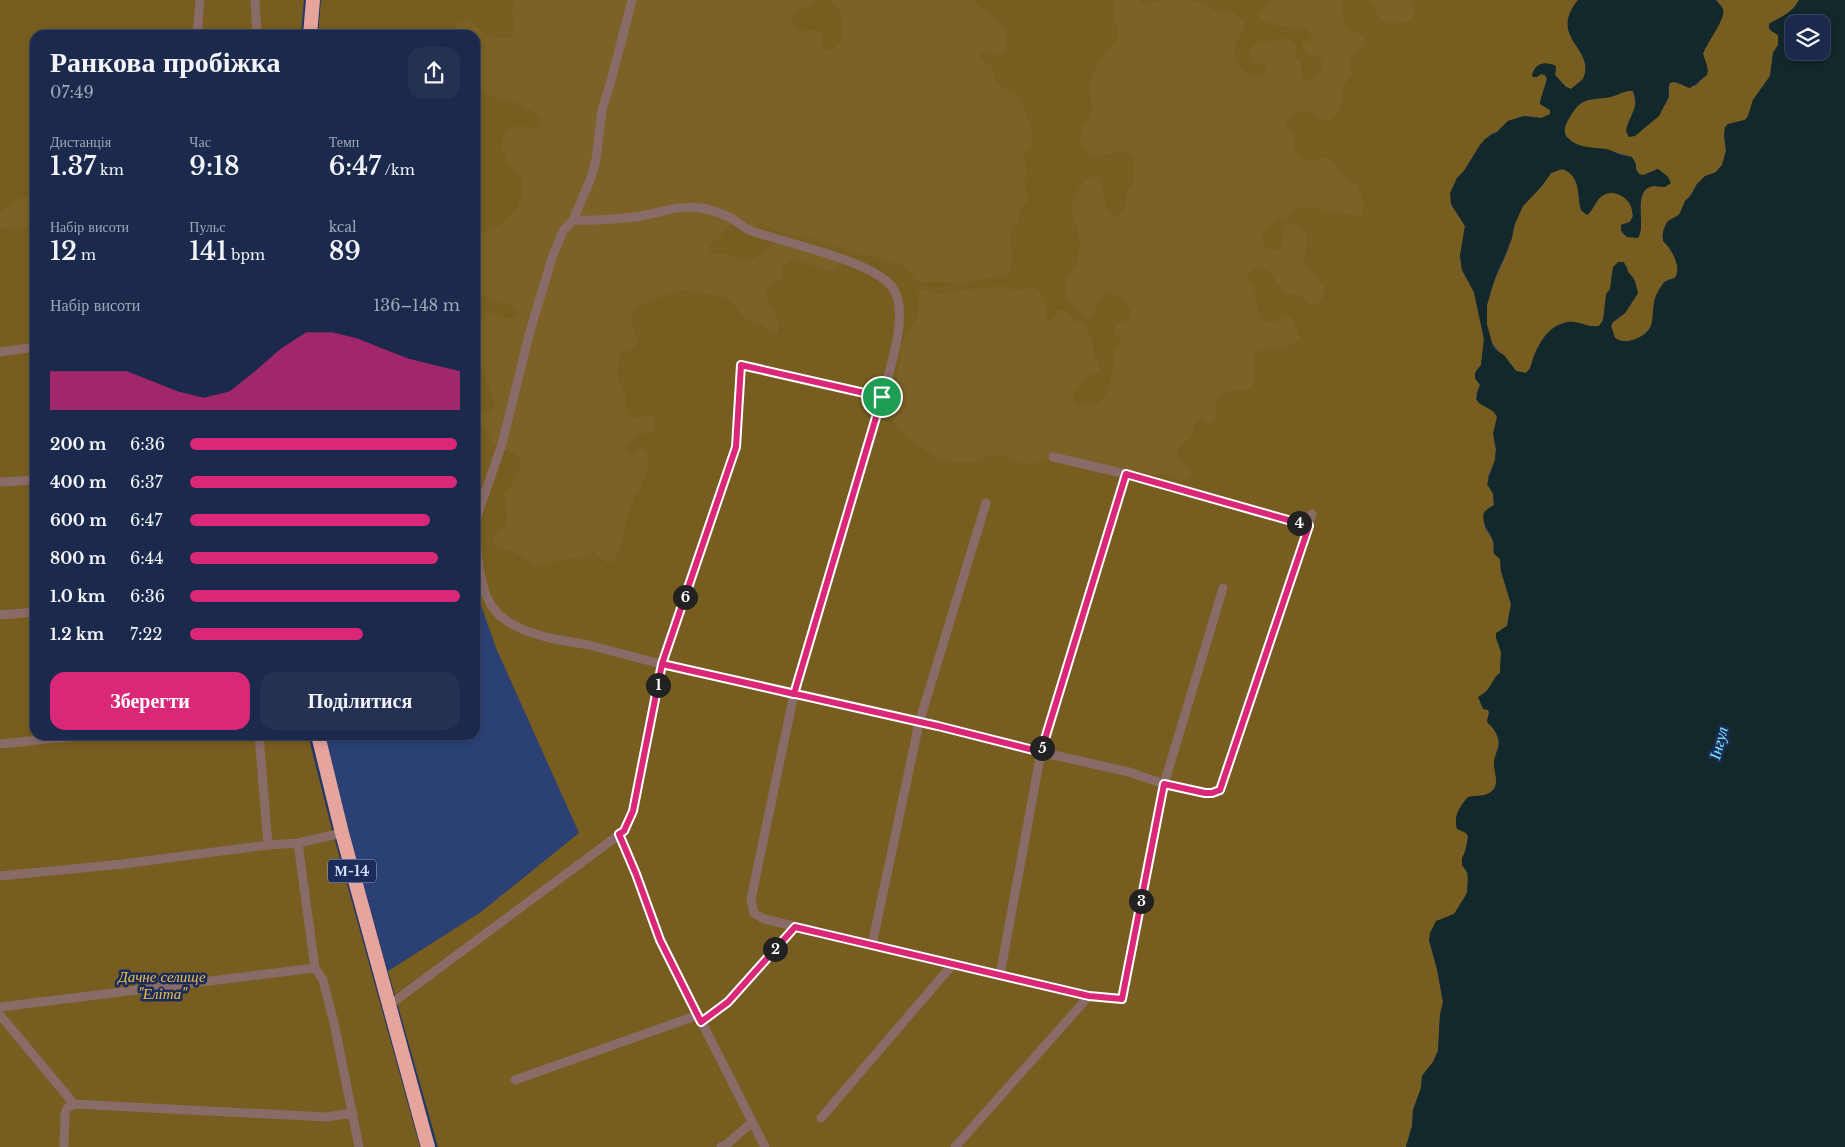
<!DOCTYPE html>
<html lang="uk">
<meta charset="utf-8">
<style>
:root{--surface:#1b294c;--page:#243153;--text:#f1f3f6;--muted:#a0a6b5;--line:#394564;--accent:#db2777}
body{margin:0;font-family:"Libre Baskerville",serif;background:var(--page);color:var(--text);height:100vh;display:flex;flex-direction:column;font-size:19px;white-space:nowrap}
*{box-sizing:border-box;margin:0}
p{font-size:16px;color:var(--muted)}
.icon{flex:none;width:28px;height:28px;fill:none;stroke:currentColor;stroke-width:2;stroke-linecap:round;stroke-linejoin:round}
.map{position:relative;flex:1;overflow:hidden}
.panel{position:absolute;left:30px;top:30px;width:450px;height:710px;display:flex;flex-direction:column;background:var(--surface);border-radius:15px;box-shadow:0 2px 8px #0003,0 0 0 1px var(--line)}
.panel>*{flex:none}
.fabs{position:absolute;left:1785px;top:15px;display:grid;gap:10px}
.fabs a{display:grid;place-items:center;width:45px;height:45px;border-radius:10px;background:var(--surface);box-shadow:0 2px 8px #0003,0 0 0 1px var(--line);font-size:25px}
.pin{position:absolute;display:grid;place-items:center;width:42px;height:42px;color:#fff;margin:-21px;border:2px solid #fff;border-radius:50%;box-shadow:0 1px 5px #0007}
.km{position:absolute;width:25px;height:25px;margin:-12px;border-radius:50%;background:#222;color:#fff;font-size:14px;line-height:25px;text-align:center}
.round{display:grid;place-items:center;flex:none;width:52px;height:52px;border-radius:15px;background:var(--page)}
.overview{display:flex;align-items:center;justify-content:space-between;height:85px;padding:0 20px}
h1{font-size:28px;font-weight:600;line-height:38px}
.figures{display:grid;grid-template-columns:repeat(3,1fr);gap:8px;height:85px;padding:5px 20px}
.figures div{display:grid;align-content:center}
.figures b{font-size:25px;font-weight:600}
.figures small{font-size:14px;font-weight:400}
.figures p{font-size:14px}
.chart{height:140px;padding:10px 20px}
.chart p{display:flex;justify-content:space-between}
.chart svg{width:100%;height:90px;margin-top:5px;fill:var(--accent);opacity:.7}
.action{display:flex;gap:10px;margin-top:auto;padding:10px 20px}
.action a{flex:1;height:58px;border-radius:15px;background:var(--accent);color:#fff;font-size:20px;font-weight:600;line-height:58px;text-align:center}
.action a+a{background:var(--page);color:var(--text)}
ul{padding:0 20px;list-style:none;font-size:16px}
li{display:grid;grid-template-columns:80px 60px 1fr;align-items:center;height:38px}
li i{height:12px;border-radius:6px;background:var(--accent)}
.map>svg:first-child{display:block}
.built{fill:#2b4075}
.green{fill:#775e20}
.forest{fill:#7c6226}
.water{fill:#12282b;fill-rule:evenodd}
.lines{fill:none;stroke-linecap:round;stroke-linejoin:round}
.service{stroke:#896b68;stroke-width:9}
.trunk{stroke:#e5a49c;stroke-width:14}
.route-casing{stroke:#fff;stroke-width:10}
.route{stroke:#db2777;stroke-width:6}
.labels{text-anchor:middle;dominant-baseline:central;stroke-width:5;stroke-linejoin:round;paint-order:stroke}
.shield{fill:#1b2c5a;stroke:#9aa9cb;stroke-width:1}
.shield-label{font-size:14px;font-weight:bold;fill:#d1defb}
.park-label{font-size:15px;font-style:italic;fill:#ecbe4f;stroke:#1b2c5a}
.water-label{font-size:16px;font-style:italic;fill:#7eecf9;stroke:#1b2c5a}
</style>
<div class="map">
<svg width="1845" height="1147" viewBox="0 0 1845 1147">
<rect width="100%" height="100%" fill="#243766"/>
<path class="built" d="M475,588L496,648L580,833L481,912L388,971L349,832L325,735H475Z"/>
<path class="green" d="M0,0H304L301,35H35V735H308L332,830L420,1147H0Z
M321,0H1578C1547,39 1597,48 1583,79L1571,89L1566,87L1555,75L1556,71L1552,64L1537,77L1541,74L1545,75L1547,79L1540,102V104L1550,110V114L1547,117L1541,118L1524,116L1508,121L1497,132L1491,134L1480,145L1464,171L1457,178L1451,204L1465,226L1460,256L1462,270L1474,292L1484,339L1481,365L1476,371L1475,378L1480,385L1476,394L1495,411L1497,417L1494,440L1496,449L1495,460L1488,477L1493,494L1494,505L1487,509C1486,512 1484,517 1484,521C1484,534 1496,534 1493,552L1500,559L1501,571L1511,604L1507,626L1502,629L1498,641L1501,652L1500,673L1495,677L1488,710L1490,714L1487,719C1492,726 1496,731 1498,739C1500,746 1497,748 1496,754C1494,765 1501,784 1491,792C1486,796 1479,796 1472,796L1466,833L1468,836C1467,847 1463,854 1462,865C1475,878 1466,906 1452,915C1447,918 1442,919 1437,921L1429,940L1437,969L1443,1002L1440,1015L1438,1051L1433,1062L1422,1076L1421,1088L1413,1110L1412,1126L1406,1147H438L388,971L481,912L579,833L496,648L475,588V35H318Z
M1716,0H1799C1793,11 1782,18 1770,23L1771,31L1778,35V45L1773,53L1770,76L1753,100L1748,117L1745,120L1733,123L1724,137L1726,151L1722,165L1716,172L1697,184L1679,215L1668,221L1665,226L1662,237C1669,248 1683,265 1675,278L1667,280C1663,288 1657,297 1654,305C1653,310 1655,316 1653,321C1649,336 1628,347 1615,338L1611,326L1613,322L1625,313L1638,293L1633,277L1628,272L1627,266L1612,273C1611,288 1608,315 1599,326C1585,328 1574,319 1561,324C1547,329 1539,343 1534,356C1531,363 1532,368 1526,373L1516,371C1500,349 1486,347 1486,316C1486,288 1504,266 1511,240C1514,229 1515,218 1522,208C1527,199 1536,193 1542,185C1545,182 1547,176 1551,173C1554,171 1558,170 1562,169C1581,175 1577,194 1581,210L1587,215C1592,208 1596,200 1602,195C1611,189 1625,195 1630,204C1632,207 1632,212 1633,216L1630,222L1621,225L1622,233L1627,237L1641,229C1641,213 1635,180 1662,187L1668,177L1658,169L1643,176L1639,174L1629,156C1621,155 1614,151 1607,150C1595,148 1576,149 1567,138C1562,133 1565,126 1568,120C1581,96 1588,101 1611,96C1619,95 1625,90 1633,91L1636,105L1626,131L1634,136C1647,122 1659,118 1668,99C1670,94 1668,89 1670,83L1674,82L1683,85L1695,86L1703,78L1707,66L1703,54C1706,44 1725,17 1723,10C1722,6 1718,3 1716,0Z"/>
<path class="forest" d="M513,0H816C809,8 777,14 800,31L817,30L822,34L821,43L825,50C845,53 846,20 838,8C836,4 832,3 829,0H973L976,4C992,17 1022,33 1000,56L986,52L979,55L980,58L992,67L997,84L1000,87L1013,91L1019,95L1032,130L1033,138L1032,145L1023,156L1027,168L1024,185L1029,200L1021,209L1018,221L1011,227L1010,240L1013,253L1010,272L1006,275L982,279L961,284L935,281L923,283L915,280L907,268L901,264L851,251L803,236L789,235L764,225L760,224L750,231L732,224L724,229L721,236L709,246L711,252C717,255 724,253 730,255C735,256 737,260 741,261C753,263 769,249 775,241L843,262C823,288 798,242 781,269L782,277L779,280L767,286C762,305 784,315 778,333H770L762,325L746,320L728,298L683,290L668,294L634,309C626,323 636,330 638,343L635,347L620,353L617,376L626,398L625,405L629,417L635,418L648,414L654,418L655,429L651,433H638L626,445L625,452C632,456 635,452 640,449L647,451C648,456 649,462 648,467C645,481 636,493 631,506C623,524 625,544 614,561L607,563L594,552L578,558L566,559L544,565H535L521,556L510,550L497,548L492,541C494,532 504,530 506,522C510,512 504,503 504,493C515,483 519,474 521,460L517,455L494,445L475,414V390L476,391L478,408L481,412H491L494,410L495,404L479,362L475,360V328L478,326L484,311L510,319L516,317L518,311C507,300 487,301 475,292V241L477,237L480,233L498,226L512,215L519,203L523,189L521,178L509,165L501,147L506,130C517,125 524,126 535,129L541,126V121L539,115C531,111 522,104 513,102C499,98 486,98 475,88V35H456V25L459,22L467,21C485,31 489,42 512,37L514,26L512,14Z
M1115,0H1139L1144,4L1163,0H1184L1206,4L1213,10L1234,13L1240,17L1246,27L1237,41L1235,48L1234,58L1238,66L1248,75H1263L1267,71V67L1263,64H1254C1247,56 1250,45 1260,40C1271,44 1280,37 1291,39L1296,46V57L1301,64V76L1304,81C1315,82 1325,69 1323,58C1313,54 1308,59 1302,47L1303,43L1312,39L1311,35L1304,27C1290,28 1270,26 1258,18V13L1266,7L1271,0H1345L1342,1C1339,12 1343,20 1349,30L1363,35L1364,44C1350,57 1348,53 1352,74L1344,85L1341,105L1338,112L1333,119L1325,121C1314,115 1305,107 1292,114C1288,116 1285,119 1286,123C1286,128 1292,132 1294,137L1293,149C1302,168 1313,157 1329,158L1343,176L1357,185L1364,203L1362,215L1358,216L1342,213H1326L1312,207L1300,208L1283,219H1277L1262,232C1260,240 1266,249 1273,251L1280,249L1285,227L1288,224C1300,223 1309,232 1307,245C1306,251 1303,255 1303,261L1323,285L1325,295L1316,305L1311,306C1308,303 1305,299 1302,297C1296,294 1288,296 1283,290C1271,279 1275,267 1252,268L1247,277L1256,293L1257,310L1263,322L1272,323L1287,316L1291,318L1300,338C1297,341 1294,344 1290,345C1278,351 1265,343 1255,353V381L1252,389L1228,391L1220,394L1216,400L1215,420L1211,423H1206L1202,419C1191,421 1195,432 1189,439C1182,446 1178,442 1177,455L1192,473L1190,478C1177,484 1168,470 1153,475L1145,472L1047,457C1040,458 1036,463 1028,464C1017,461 1005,456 994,455C987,455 982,460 976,461C968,463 956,464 948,461C929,456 888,428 888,406L898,378L901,346L918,315C920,307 917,299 919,291L923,289L934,294H942L961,290L1004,286L1015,291C1024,289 1035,283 1041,293C1043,297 1046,301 1046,305C1046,311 1044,316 1046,321L1051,322L1058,310H1064L1075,321L1086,325L1093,343V352L1100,368L1099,372L1082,379L1073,396L1074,403C1104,412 1110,392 1113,367C1114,362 1112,356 1113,351L1120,346L1121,339C1116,335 1112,332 1115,325C1123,322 1130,321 1131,311L1124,299L1108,292C1099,295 1097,304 1096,313L1089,317C1079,312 1067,305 1065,294C1062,280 1076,272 1078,259C1080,249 1080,238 1077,228C1076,223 1073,218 1072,213C1071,200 1080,183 1090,177H1100C1104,190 1103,211 1115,217C1126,213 1125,203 1127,194C1127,190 1131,187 1132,183C1136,174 1134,165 1132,155C1115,142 1101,168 1083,148C1074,138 1087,123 1091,113C1094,101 1086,87 1092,75C1095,68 1099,61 1104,55C1108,49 1116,45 1118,37C1121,28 1114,23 1113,15C1112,11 1114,5 1115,0Z
M1369,0H1411C1426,24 1393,29 1377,16L1372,3Z
M35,182V226L31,229L0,228V212C12,207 14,198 28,196L34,190Z"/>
<path class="water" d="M1578,0H1716C1718,3 1722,6 1723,10C1726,19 1706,44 1703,54L1708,70L1707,75L1690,88C1683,87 1678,79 1670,83L1668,87L1669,96L1659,116L1635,136L1629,137L1626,131C1628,117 1641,106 1633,91C1625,90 1619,95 1611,97C1585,101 1581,96 1567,122C1564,128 1563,134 1569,139C1581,150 1596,146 1610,150C1613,151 1617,154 1620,155C1624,156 1628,156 1632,157L1636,164V170L1639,174L1643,175L1658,169L1668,177L1671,183L1665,187C1661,187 1657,186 1653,186C1631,189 1647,226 1638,238L1627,237L1621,230V225L1630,222L1633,216C1632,212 1632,207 1630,204C1625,195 1611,189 1602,196C1595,201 1594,210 1587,215L1581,210C1577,195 1581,175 1562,169L1551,173L1542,186L1523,206L1514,226L1512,238L1505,255L1497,272L1487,305V324L1493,347L1498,352L1504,355L1516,371L1526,373C1532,368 1531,363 1534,356C1541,340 1550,325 1568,322C1578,320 1588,328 1599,326L1603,321L1606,294L1610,289L1613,267L1618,262H1624L1628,272L1635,281L1638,293L1625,313L1613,322L1611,326L1615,338C1621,342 1626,342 1633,340C1656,332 1651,321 1654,303C1655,295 1660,288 1664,282L1675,278C1682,267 1672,249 1663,241V232L1665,226L1668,221L1679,215L1685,201L1692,194L1697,184L1705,176L1716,172L1722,165L1726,151L1724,134L1725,127L1728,124L1745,120L1748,116L1753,100L1770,76L1773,53L1778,45V35L1769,29V24C1780,17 1793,13 1799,0H1845V1147H1406L1412,1126L1413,1110L1421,1088L1422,1076L1433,1062L1438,1051L1440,1015L1443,1002L1437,969L1429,940L1430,933L1436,921L1454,914L1467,893L1468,873L1462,865V858L1466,850L1468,836L1466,833L1457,829C1453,816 1460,806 1468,797C1476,795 1485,797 1491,792C1501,785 1493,771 1494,761C1495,754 1500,749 1499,742C1498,733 1493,728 1487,722L1489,712L1488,710L1483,709L1478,697C1493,689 1489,682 1500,673L1501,652L1496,638V633L1507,626L1511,604L1501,571L1500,559L1494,554C1494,549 1495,543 1492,538C1488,528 1481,523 1484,512L1494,505L1493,494L1487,484L1495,460L1496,449L1493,433L1497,417C1493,407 1481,408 1476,399L1480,385L1475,378V373L1481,365L1484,339L1474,292L1462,270L1460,256L1465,226L1451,204L1450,193L1457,178L1464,171L1480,145L1485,139L1497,132L1508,121L1524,116L1541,118L1550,114V110L1540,104V102L1547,79L1545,75L1541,74L1537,77H1533L1532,75C1536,62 1545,61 1556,66L1555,75L1566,87L1571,89L1583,79C1597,48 1547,39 1578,0ZM1794,24H1821V51H1794Z"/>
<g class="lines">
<path class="service" d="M255,0L257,35
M632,0L611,81L602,110L596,159L591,178L573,220L563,231L553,255L530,331L502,444L476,519L475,534L479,568L485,593L491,605L499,615L510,623L526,631L549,638L589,645L661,664L938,726L1018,747L1129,772L1164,784L1205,793H1212L1220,790L1312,514
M197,35L200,0
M0,352L35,347
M883,397L794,694L751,899L754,913L764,919L1089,996L1122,999L1164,784L1223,588
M1053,457L1126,474L1309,526
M0,482L35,480
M0,615L35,612
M259,735L268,845
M0,744L87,735
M619,834L636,874L660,940L765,1147
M298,843L315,968L323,980L334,1023L359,1147
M0,876L123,864L268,845L298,843L342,833
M872,945L919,723L986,503
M1000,975L1041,752L1126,474
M388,1006L624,831L633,811L661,664L736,447L741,365L883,397C889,369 909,316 894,290C879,261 779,242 749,230C743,227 738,223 733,219C723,214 712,210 701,208C676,205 664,212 641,216C619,219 595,221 573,220
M0,1007L315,968
M0,1015L74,1104
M701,1022L728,1001L795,927
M515,1080L698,1015
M821,1118L953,964
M64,1147L65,1114L67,1108L74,1104L326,1117L353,1113
M721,1147L726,1145L752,1122
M955,1147L1089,996"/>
<path class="trunk" d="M310,35L313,0
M318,735L342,833L428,1147"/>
</g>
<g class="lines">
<defs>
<path id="route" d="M882,397L794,694L662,664L633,811L624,831L619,834L636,874L660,940L701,1022L728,1002L795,927L1089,996L1122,999L1164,784L1205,793H1212L1220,790L1309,526L1126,474L1041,752L938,726L662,664L736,447L741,365L882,397"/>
</defs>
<use href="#route" class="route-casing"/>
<use href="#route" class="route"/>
</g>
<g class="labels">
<rect class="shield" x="328" y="859.5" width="48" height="23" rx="4"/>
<g class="shield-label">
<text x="352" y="871">М-14</text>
</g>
<g class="park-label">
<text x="162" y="976">Дачне селище<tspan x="162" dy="17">"Еліта"</tspan></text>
</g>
<g class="water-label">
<text transform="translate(1718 743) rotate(-76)">Інгул</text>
</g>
</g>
</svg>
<div class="fabs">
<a><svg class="icon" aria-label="layers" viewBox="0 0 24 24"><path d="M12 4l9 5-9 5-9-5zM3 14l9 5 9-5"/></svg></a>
</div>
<div class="pin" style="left:882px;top:397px;background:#1e9e55"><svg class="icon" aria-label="arrive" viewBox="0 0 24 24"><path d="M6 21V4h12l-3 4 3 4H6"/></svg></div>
<b class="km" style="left:658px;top:685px">1</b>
<b class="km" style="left:775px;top:949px">2</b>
<b class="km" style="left:1141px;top:901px">3</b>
<b class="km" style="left:1299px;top:523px">4</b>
<b class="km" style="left:1042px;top:748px">5</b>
<b class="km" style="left:685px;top:597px">6</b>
<section class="panel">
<div class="overview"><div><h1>Ранкова пробіжка</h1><p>07:49</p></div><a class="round"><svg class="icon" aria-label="share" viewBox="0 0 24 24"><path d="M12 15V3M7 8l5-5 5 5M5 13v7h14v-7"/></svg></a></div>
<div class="figures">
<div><p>Дистанція</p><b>1.37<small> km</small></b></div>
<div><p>Час</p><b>9:18</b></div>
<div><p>Темп</p><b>6:47<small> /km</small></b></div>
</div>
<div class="figures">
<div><p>Набір висоти</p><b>12<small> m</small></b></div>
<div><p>Пульс</p><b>141<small> bpm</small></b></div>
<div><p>kcal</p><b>89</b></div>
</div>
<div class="chart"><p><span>Набір висоти</span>136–148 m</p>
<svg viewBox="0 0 160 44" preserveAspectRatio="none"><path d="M0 44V25L10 25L20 25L30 25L40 30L50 35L60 38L70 35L80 25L90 14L100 6L110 6L120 9L130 14L140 19L150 22L160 25V44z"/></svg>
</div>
<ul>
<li><b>200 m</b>6:36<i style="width:99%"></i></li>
<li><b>400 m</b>6:37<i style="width:99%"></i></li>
<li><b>600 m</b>6:47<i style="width:89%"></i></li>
<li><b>800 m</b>6:44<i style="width:92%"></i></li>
<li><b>1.0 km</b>6:36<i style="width:100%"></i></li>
<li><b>1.2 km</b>7:22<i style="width:64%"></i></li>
</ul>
<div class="action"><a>Зберегти</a><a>Поділитися</a></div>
</section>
</div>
